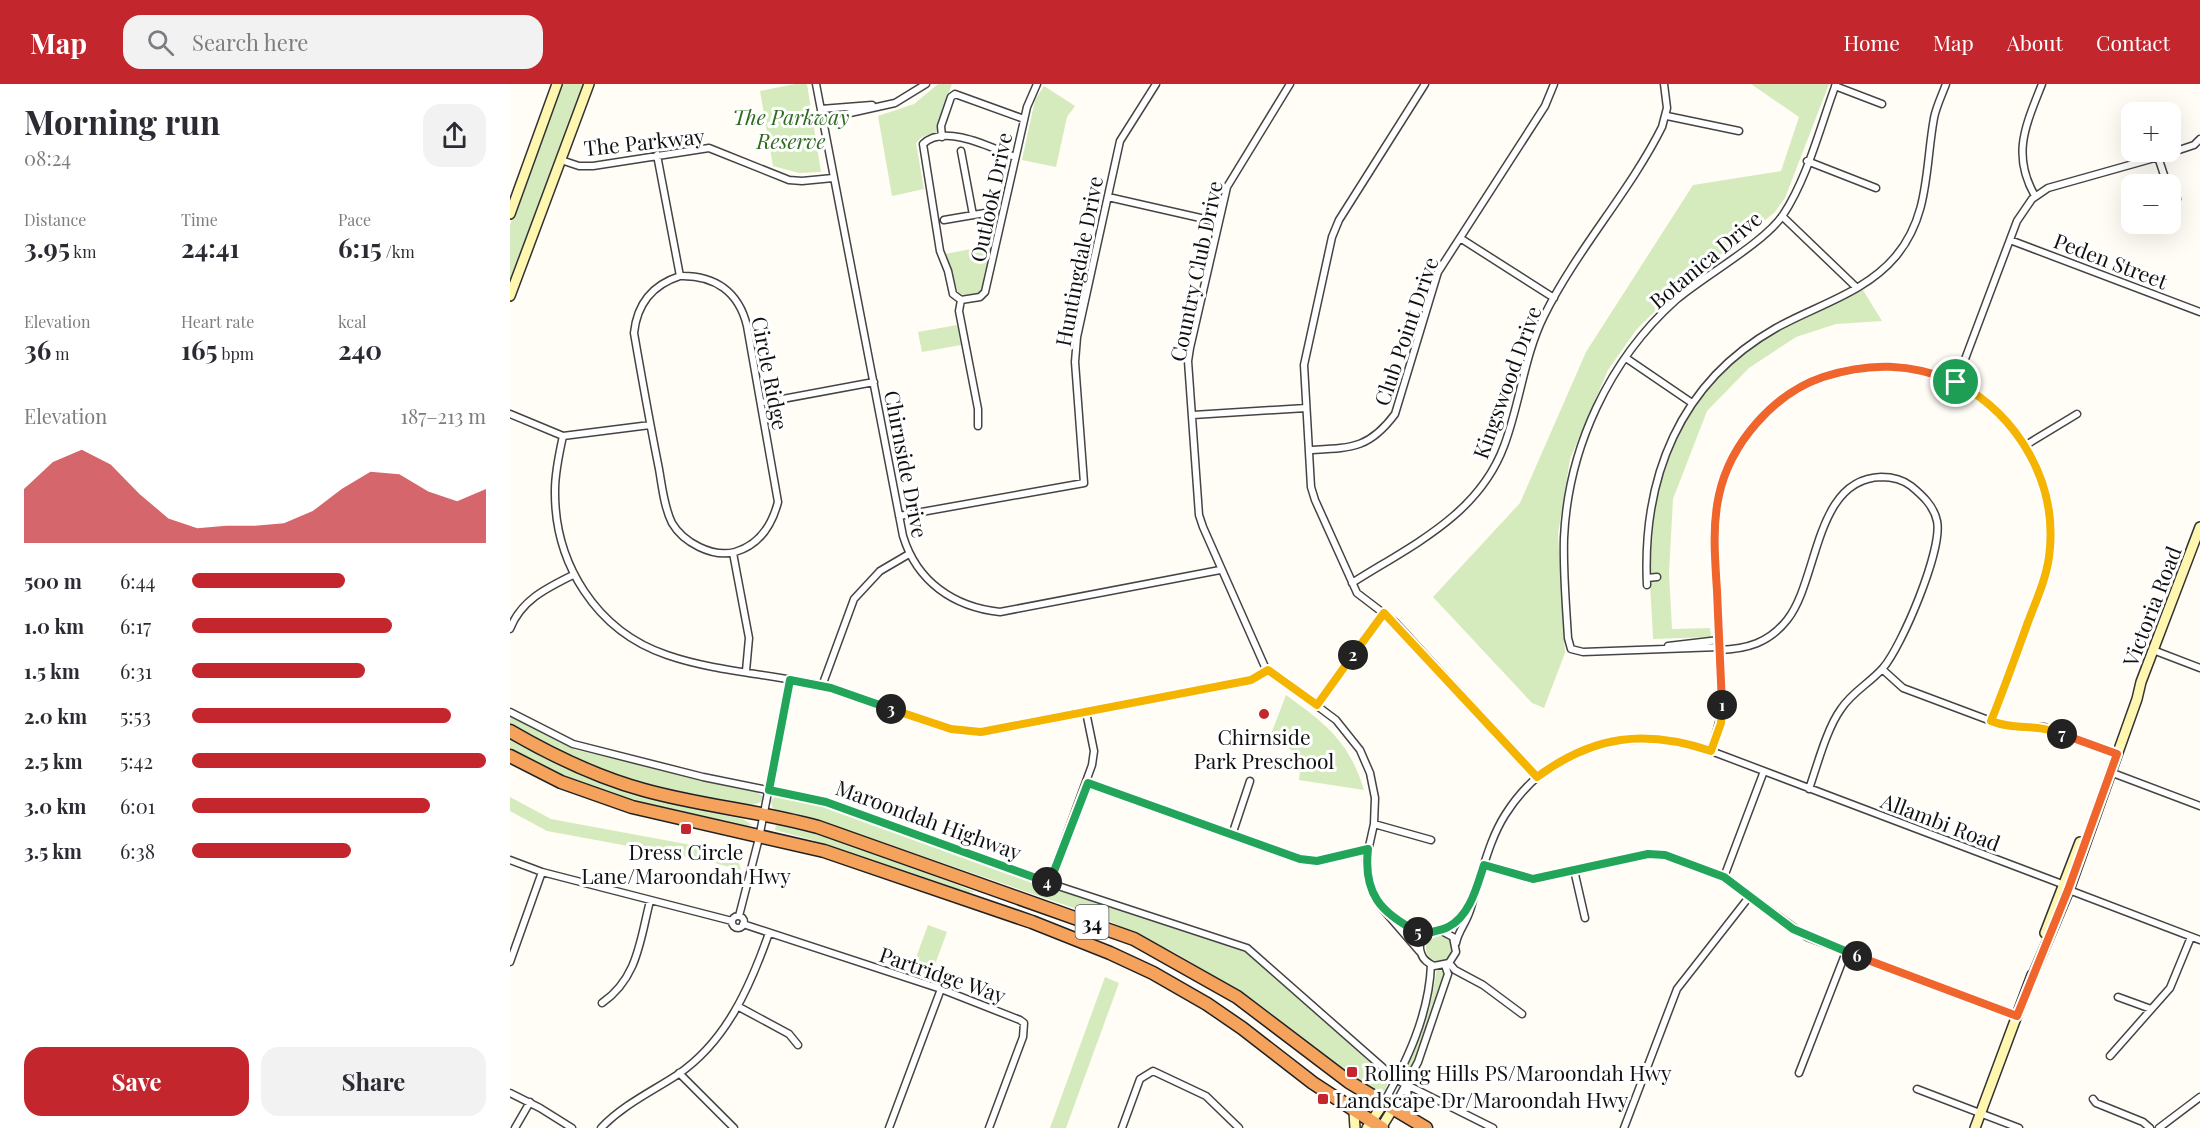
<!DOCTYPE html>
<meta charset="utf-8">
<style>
:root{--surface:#fff;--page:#f2f2f3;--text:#2b2b33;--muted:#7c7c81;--accent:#c4262e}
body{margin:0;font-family:"Playfair Display",serif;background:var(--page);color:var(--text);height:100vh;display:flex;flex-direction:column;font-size:22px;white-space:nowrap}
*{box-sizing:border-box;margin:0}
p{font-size:20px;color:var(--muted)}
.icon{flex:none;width:33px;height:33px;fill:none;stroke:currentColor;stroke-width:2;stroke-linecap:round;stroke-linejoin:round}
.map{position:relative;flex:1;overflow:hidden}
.sheet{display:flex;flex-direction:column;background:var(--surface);width:510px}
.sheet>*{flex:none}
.controls{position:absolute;left:1611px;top:18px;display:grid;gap:12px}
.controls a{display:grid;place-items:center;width:60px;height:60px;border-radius:12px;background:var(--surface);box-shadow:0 6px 24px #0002;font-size:30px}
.pin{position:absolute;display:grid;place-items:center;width:51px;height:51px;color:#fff;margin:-26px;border:3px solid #fff;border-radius:50%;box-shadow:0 2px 6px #0007}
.km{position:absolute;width:30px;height:30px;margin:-15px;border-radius:50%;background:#222;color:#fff;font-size:16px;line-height:30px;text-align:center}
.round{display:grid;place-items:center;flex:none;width:63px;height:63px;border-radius:18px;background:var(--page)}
.overview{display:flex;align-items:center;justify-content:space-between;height:102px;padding:0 24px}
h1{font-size:33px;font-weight:700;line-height:45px}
.metrics{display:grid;grid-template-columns:repeat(3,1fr);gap:9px;height:102px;padding:6px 24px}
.metrics div{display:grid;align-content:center}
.metrics b{font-size:26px;font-weight:700}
.metrics small{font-size:16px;font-weight:400}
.metrics p{font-size:16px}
.chart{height:168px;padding:12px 24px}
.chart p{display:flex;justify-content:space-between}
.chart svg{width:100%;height:108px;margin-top:6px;fill:var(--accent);opacity:.7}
.cta{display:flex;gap:12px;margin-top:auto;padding:12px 24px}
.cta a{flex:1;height:69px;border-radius:18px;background:var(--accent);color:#fff;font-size:24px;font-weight:700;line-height:69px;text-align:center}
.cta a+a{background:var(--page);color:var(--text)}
ul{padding:0 24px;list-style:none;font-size:20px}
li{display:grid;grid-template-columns:96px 72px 1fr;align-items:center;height:45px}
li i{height:15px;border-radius:8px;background:var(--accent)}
header{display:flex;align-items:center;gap:36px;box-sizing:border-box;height:84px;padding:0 30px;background:var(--accent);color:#fff}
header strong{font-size:28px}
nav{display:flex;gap:33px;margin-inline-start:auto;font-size:21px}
.search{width:420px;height:54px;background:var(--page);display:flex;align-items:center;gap:15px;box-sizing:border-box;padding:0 21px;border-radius:18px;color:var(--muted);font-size:22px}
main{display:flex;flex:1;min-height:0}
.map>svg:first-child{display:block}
.green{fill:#d5ebbd}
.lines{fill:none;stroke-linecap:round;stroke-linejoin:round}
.street-casing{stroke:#444;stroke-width:9}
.secondary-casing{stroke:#333;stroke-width:12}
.highway-casing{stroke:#222;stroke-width:15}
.street{stroke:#fff;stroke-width:6}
.secondary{stroke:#fff6b0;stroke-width:9}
.highway{stroke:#f5a25d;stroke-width:12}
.split-1-casing{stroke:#fff;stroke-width:12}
.split-2-casing{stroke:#fff;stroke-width:12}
.split-3-casing{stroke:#fff;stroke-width:12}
.split-4-casing{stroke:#fff;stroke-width:12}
.split-5-casing{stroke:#fff;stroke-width:12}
.split-6-casing{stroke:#fff;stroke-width:12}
.split-7-casing{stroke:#fff;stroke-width:12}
.split-8-casing{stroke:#fff;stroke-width:12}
.split-1{stroke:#f0652b;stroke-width:8}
.split-2{stroke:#f5b400;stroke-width:8}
.split-3{stroke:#f5b400;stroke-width:8}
.split-4{stroke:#22a559;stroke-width:8}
.split-5{stroke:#22a559;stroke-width:8}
.split-6{stroke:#22a559;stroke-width:8}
.split-7{stroke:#f0652b;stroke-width:8}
.split-8{stroke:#f5b400;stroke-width:8}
.poi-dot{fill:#c4262e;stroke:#fff;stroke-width:2}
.labels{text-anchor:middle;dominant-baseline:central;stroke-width:6;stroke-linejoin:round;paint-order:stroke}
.shield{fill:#fff;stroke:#585858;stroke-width:1.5}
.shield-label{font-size:20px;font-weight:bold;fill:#111}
.park-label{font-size:21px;font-style:italic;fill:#2f6b1f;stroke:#fff}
.street-label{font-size:21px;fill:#111;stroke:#fff}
.poi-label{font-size:21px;fill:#111;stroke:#fff}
</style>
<header>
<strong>Map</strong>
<div class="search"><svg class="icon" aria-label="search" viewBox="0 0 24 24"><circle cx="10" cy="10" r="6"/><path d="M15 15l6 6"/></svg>Search here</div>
<nav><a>Home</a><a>Map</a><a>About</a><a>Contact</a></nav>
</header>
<main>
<section class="sheet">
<div class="overview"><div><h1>Morning run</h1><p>08:24</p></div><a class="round"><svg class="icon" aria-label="share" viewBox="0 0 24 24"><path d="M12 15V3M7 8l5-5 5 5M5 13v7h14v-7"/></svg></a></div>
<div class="metrics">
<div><p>Distance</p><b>3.95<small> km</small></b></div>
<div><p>Time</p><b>24:41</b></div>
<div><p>Pace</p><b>6:15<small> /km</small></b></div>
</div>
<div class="metrics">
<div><p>Elevation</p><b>36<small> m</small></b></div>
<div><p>Heart rate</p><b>165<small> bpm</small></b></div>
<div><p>kcal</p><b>240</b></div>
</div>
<div class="chart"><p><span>Elevation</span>187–213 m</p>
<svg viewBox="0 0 160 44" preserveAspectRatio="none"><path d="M0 44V22L10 11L20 6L30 12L40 24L50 34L60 38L70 37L80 37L90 36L100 31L110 22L120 15L130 16L140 23L150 27L160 22V44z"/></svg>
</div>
<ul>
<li><b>500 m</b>6:44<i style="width:52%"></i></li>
<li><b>1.0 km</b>6:17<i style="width:68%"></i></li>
<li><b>1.5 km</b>6:31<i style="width:59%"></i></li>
<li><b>2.0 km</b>5:53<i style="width:88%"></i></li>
<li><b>2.5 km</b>5:42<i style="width:100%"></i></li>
<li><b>3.0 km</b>6:01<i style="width:81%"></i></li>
<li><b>3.5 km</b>6:38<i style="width:54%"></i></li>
</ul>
<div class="cta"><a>Save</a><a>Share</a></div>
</section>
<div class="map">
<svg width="1690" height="1044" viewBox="0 0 1690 1044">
<rect width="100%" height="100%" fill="#fffdf5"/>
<path class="green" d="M51,0H74L0,202V141Z
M285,0H297L311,88L289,89L263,82L250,7Z
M428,0H442L428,38V48L412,53L406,59L414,105L382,112L368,32L404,20Z
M1241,0H1319L1275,114L1264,129L1166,206L1126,246L1098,286L1060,375L1048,450L1055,569L1034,624L1022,619L923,513L1010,419L1076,268L1183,101L1271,87L1289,33Z
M534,2L565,22L557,33L546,83L512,76L525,16Z
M482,161L472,205L467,210L449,211L435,170Z
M1353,206L1372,237L1326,240L1286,253L1239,284L1197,327L1163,415L1159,489L1162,545L1200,544L1201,553L1143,555C1142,519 1137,482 1140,446C1146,377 1185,302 1243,263C1277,240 1316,225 1353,206Z
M447,241L451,261L412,268L408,248Z
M776,611C816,640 839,657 854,706L789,696L791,674L761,650Z
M0,632L66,666L245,706L253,713L252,717C239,726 217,718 203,715C155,707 109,696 65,676C43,666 21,652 0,640Z
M0,654C78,697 147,717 233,735L242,741C227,745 211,739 196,737C128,724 62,699 0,668Z
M268,710L303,717L513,793L729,865L743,872L872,990L878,995L876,1006L867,1009L858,1003L709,895L667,870L593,834L348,750L266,727L262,723L261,716Z
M0,713L41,735L192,763L227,772L231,786L189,775L37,747L0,727Z
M266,740L304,747L375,771L465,808L455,809L302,756L265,746Z
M418,841L437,848L420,894L401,887Z
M916 864a14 14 0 1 1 28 0a14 14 0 1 1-28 0Z
M927,885L935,889L903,980L894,992L920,923Z
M595,893L609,899L556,1044H540Z"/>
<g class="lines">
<defs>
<path id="street" d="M306,0L393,452C407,498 444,523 490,528L710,486
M780,0L717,103L680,264L678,277L689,431L693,443L755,583L826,636L850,666L860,689L865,714L864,740L856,776L860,799L871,823L910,868
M915,0L829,136L822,153L794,281L801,403L805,416L847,509L885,538L1027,693
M1325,2L1372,20
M311,25L362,21
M1157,32L1229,47
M313,35L385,19L416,0
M432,53L431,42L441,13L445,10L514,35
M451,67L463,131
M147,71L170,192
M1648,73L1657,100
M51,76L69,82H83L199,64L279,96L292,97L323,94
M1297,77L1366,104
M1660,108L1667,115
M1525,112C1501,70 1516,41 1532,0
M598,113L708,138
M1272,132L1347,204
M434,136L481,128
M950,154L1044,214
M1500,156L1690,228
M170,192C205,191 229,208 237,242L268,418C262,441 249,461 225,468C202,474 173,458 162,439C154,423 152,402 149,385C140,340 132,295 124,249C127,220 142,201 170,192Z
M451,216L443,210L438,187L430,167L413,60C435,39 482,64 505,73
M451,216L470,213L475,208L517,23L527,0
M451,216L449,227L468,325V342
M1116,274L1182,319
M1446,299L1507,137L1522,115L1538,104L1648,73L1684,61L1690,55
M251,319L364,298
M0,330L53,352L140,341
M683,331L796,324
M53,352C49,370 45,388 45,406C44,479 86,547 157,571C209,589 268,590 321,604C377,618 428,655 487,645L741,596L758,586
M1516,361L1567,330
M800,366C841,364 859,365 885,330L928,188L1035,22L1044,0
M389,432L574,399L565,278L567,253L610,57L646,0
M223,469L239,554L236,587
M1137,494L1147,493
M842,499C900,462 968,432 994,362C1010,320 1014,272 1034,232C1067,165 1119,109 1152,43L1157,24L1154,0
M1137,501C1132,394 1169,299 1266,244C1307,221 1355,209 1386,172C1420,131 1415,83 1424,34C1426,23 1432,11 1436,0
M0,545C11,516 37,504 63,491
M1158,562L1209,556
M1209,563L1073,568L1061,565L1058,554C1056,521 1053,487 1054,454C1058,364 1099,276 1166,216C1194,192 1254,159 1273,131C1298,93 1310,43 1326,0
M1209,566C1237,565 1259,559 1277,536C1309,496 1304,395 1371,393C1382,393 1392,395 1401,402C1412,411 1424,422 1427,437C1433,465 1392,562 1373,584C1360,599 1342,608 1331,625C1317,644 1307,682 1299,705
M1643,566L1690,584
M1372,585L1393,604L1481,637L1495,642L1534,643L1607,671
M312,602L344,515L370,487L399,470
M808,621L874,529
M0,628L63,660L193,693L316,718L539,799L737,864L887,996L983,1044
M1201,667L1212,628L1205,455C1205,435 1206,416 1213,397C1251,276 1406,245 1493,333C1522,363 1539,402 1540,443C1542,481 1527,514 1514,548C1503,578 1492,608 1481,637
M1600,688L1690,722
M578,699L790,775L807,777L858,765
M864,740L921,756
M722,751L740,697
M0,776L32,788L222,837
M974,781L1023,795L1138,770L1155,771L1214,793L1297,853L1507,932
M1064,786L1075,834
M1214,793L1254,687
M539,799L582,681L584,667L576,628
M1559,806L1690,856
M229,832L249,754L280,596
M222 838a6 6 0 1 1 12 0a6 6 0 1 1-12 0Z
M886,836L916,851
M233,840L431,905L510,936L514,939L513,953L479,1044
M930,846L943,853L946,868L939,879L924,882C918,879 913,876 911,869C904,847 930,849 941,841C949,835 954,827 960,819
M946,859C948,849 953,843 957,834C961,826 963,817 965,808C974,782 980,755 995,731C1042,657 1123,641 1201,667L1552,800
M0,878L32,788
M939,879L945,886L973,901L1012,930
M1608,913L1641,925
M92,919C128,894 130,856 140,817
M229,923L279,950L288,961
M1600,972L1660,904L1681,853
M169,989L224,1044
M1289,989L1336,868
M897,1003L899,1032
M1407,1005L1509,1044
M0,1009L30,1024L62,1044
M1583,1015L1586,1019L1633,1038L1640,1044
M873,1020C897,977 919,931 921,881
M883,1024L908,978L938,890L935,881
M5,1044L20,1018
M91,1044C113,1021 141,1008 167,991C216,958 240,903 259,849
M379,1044L431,905
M612,1044L630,995L643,987L696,1012L729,1044
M1114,1044L1167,905L1239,813
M1649,1044L1690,1013"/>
<path id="secondary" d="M0,130L47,0
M0,212L79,0
M1535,849L1570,758
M1521,896L1559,806L1627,615L1631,598L1690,443
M844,1028L845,1044
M857,1044L873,1020
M871,1044L882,1026
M1465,1044L1522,891"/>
<path id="highway" d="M0,647C43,672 86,693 134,706C191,722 251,727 308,743L624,855L727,913L839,998L916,1044
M0,672L51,698L122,723L314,767L522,838L600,869L643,889L697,920L732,944L803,999L872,1044"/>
</defs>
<use href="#street" class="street-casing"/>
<use href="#secondary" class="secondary-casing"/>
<use href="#highway" class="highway-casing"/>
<use href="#street" class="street"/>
<use href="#secondary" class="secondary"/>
<use href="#highway" class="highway"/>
</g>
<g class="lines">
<defs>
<path id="split-1" d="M1212,621C1210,583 1209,545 1207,507C1205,475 1202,442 1209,411C1220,360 1263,310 1313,293C1359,278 1401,279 1446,298"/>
<path id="split-2" d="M843,571L874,529L1027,693C1084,651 1135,645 1201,667L1211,639L1212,621"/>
<path id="split-3" d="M381,625L441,645L471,648L741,596L758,586L807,621L843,571"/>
<path id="split-4" d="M381,625L321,604L280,596L259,706L316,718L537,798"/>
<path id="split-5" d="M537,798L541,795L578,699L790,775L807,777L858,765C853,810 871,829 908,848"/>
<path id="split-6" d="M908,848L916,851C923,846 931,847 938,843C960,832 967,802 974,781L1023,795L1138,770L1155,771L1214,793L1283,845L1347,872"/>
<path id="split-7" d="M1347,872L1507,932L1558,806L1607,670L1552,650"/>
<path id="split-8" d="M1446,298C1509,332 1549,400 1539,473C1536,495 1526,517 1518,538C1506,571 1494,605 1481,637C1506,647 1524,639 1552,650"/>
</defs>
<use href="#split-1" class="split-1-casing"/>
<use href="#split-2" class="split-2-casing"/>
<use href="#split-3" class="split-3-casing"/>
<use href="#split-4" class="split-4-casing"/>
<use href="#split-5" class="split-5-casing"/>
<use href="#split-6" class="split-6-casing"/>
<use href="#split-7" class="split-7-casing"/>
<use href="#split-8" class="split-8-casing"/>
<use href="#split-1" class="split-1"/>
<use href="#split-2" class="split-2"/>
<use href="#split-3" class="split-3"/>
<use href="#split-4" class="split-4"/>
<use href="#split-5" class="split-5"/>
<use href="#split-6" class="split-6"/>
<use href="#split-7" class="split-7"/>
<use href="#split-8" class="split-8"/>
</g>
<g class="poi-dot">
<circle cx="754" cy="630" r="6"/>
<rect x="170" y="739" width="12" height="12" rx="3"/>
<rect x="836" y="982" width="12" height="12" rx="3"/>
<rect x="807" y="1009" width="12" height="12" rx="3"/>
</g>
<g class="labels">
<rect class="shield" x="565.5" y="821" width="33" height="34" rx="4.5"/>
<g class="shield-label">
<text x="582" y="838">34</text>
</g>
<g class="park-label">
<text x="281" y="32">The Parkway<tspan x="281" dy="24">Reserve</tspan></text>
</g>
<g class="street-label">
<text transform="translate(134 57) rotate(-6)">The Parkway</text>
<text transform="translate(480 113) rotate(-78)">Outlook Drive</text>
<text transform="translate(1195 175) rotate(-40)">Botanica Drive</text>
<text transform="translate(1601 176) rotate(21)">Peden Street</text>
<text transform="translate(568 177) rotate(-79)">Huntingdale Drive</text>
<text transform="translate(685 187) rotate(-78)">Country Club Drive</text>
<text transform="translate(895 247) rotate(-71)">Club Point Drive</text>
<text transform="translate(261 289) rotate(79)">Circle Ridge</text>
<text transform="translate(996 298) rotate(-70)">Kingswood Drive</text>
<text transform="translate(397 380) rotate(79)">Chirnside Drive</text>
<text transform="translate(1641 522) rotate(-69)">Victoria Road</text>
<text transform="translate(419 735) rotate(20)">Maroondah Highway</text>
<text transform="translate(1431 737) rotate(21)">Allambi Road</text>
<text transform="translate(433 890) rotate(19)">Partridge Way</text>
</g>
<g class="poi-label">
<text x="754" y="652">Chirnside<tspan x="754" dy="24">Park Preschool</tspan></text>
<text x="176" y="767">Dress Circle<tspan x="176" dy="24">Lane/Maroondah Hwy</tspan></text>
<text x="854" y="988" text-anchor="start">Rolling Hills PS/Maroondah Hwy</text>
<text x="825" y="1015" text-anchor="start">Landscape Dr/Maroondah Hwy</text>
</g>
</g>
</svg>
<div class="controls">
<a>+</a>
<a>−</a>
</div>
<div class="pin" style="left:1446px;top:298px;background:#1e9e55"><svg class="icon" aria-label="arrive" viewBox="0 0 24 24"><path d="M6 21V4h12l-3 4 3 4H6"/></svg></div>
<b class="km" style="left:1212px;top:621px">1</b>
<b class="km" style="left:843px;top:571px">2</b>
<b class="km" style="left:381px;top:625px">3</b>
<b class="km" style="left:537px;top:798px">4</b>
<b class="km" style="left:908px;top:848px">5</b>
<b class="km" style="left:1347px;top:872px">6</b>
<b class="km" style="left:1552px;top:650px">7</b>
</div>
</main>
